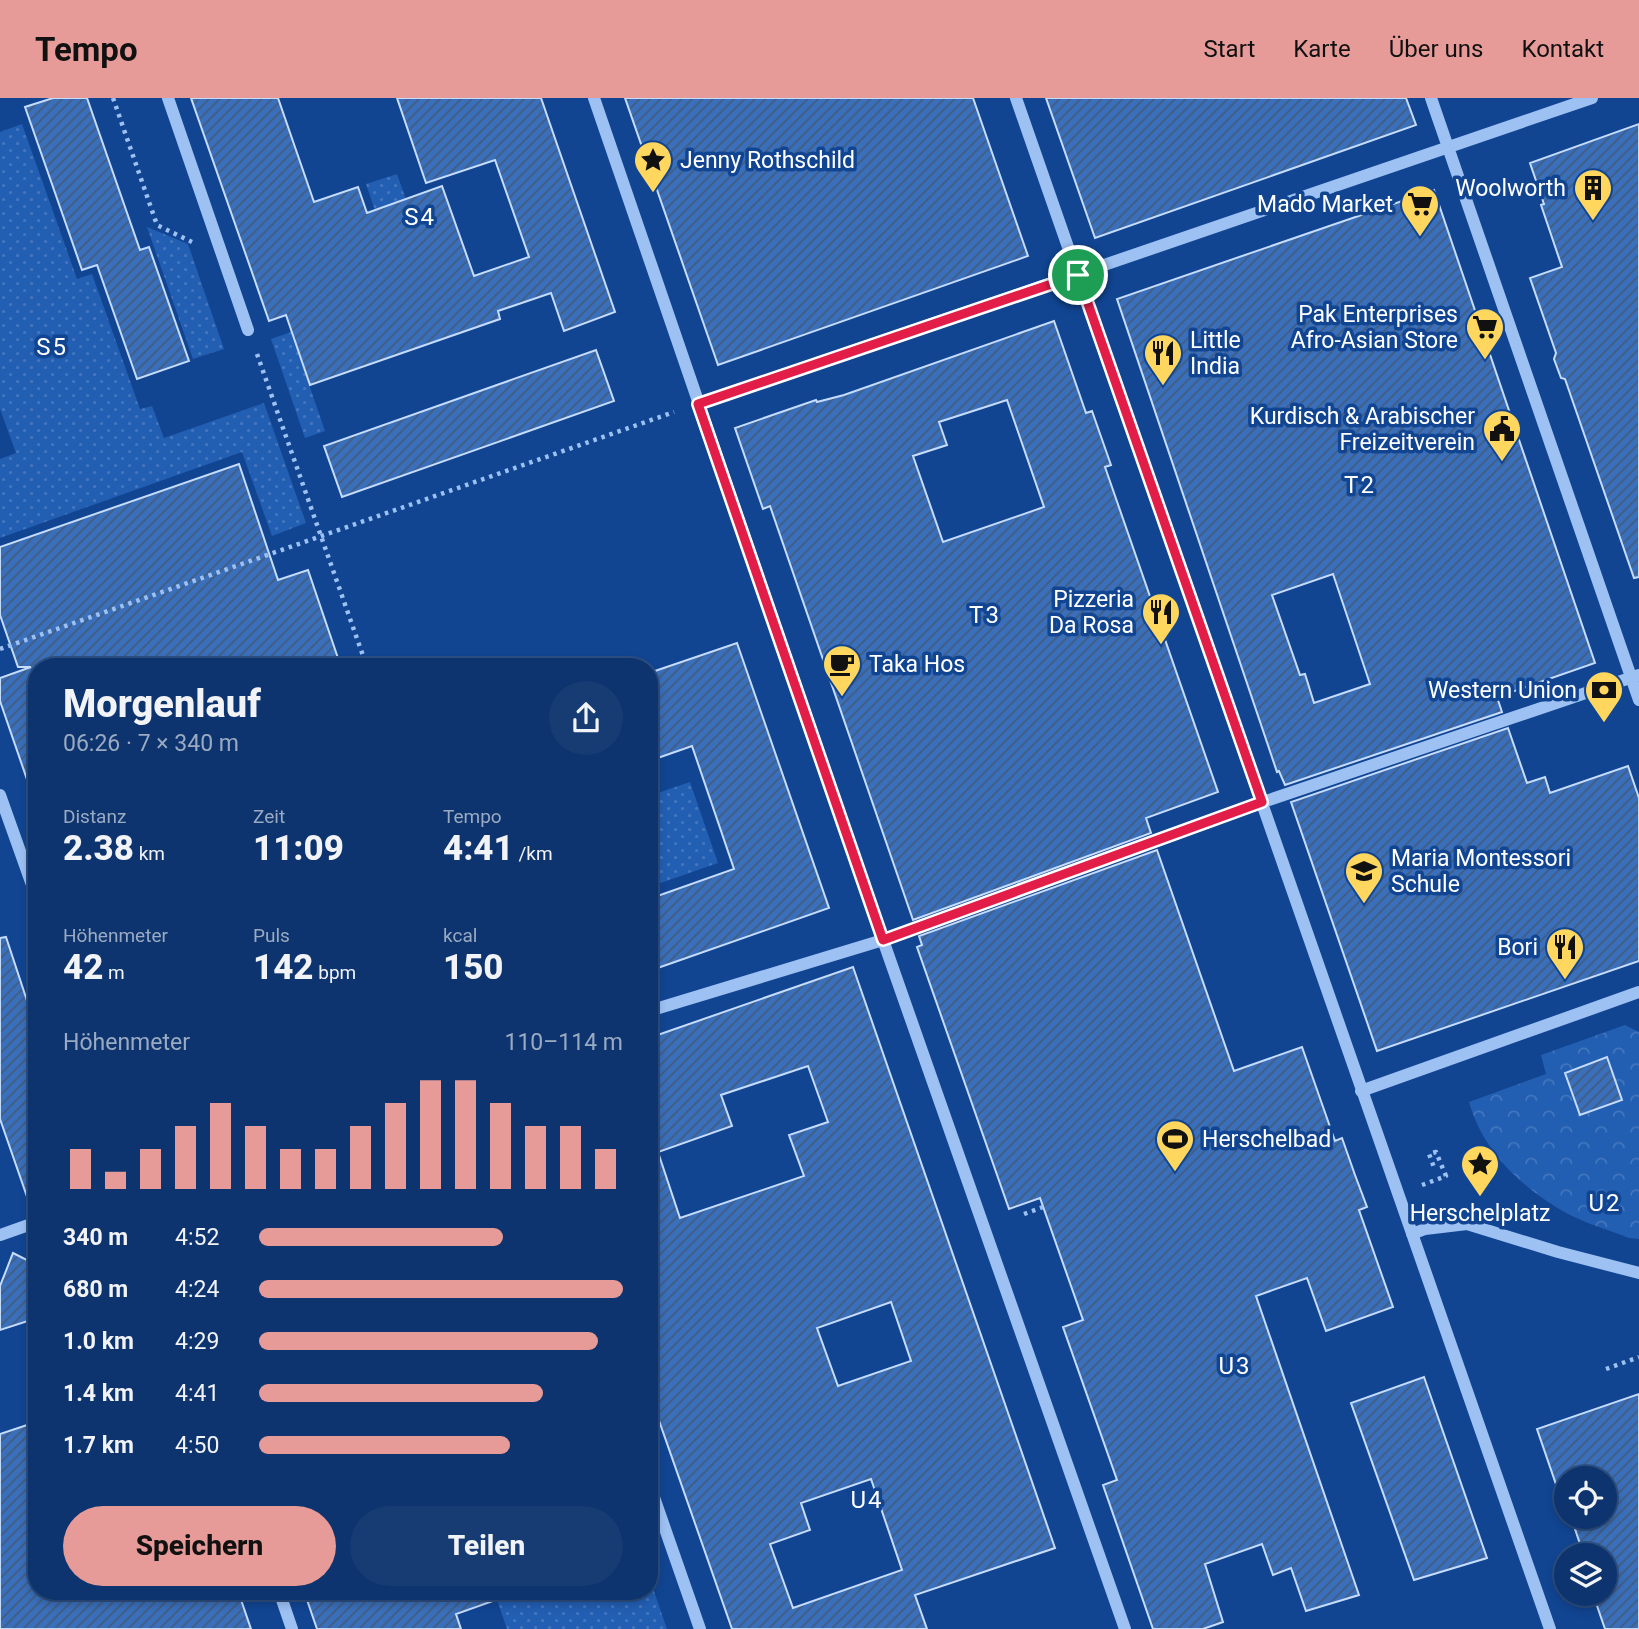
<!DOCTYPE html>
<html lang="de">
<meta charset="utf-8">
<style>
:root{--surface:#0d346e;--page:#163c73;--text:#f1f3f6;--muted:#9aaac2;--line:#2d4f81;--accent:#e69b98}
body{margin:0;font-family:Roboto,sans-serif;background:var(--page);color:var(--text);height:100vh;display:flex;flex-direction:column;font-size:26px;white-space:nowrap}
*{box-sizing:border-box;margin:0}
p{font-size:23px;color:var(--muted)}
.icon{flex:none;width:38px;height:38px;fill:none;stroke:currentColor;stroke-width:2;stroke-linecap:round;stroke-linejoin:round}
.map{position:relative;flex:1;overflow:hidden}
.panel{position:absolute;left:28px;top:560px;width:630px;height:942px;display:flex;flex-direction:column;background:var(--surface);border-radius:28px;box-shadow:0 4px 10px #0003,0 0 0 2px var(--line)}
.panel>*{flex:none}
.tools{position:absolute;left:1554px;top:1368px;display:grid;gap:14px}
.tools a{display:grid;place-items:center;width:63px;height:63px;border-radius:50%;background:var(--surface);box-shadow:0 4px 10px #0003,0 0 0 2px var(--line);font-size:35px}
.pin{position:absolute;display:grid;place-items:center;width:60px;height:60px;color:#fff;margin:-30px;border:4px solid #fff;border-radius:50%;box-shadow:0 2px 7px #0007}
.round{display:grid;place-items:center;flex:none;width:74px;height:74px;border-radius:37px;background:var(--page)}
.head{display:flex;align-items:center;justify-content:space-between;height:119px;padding:0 35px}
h1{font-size:38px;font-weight:800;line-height:52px}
.stats{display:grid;grid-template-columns:repeat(3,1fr);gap:10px;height:119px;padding:7px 35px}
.stats div{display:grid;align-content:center}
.stats b{font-size:35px;font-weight:800}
.stats small{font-size:19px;font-weight:400}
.stats p{font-size:19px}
.chart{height:196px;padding:14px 35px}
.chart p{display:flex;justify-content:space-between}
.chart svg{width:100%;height:126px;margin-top:7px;stroke:var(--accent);stroke-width:6}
.button{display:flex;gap:14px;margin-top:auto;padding:14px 35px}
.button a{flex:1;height:80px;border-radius:42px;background:var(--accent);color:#111;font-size:28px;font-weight:800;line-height:80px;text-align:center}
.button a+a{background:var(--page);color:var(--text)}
ul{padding:0 35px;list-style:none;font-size:23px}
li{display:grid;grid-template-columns:112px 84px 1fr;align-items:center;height:52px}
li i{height:18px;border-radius:9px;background:var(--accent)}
header{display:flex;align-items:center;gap:42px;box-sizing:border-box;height:98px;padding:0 35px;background:var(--accent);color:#111}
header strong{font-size:33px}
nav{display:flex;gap:38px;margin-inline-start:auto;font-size:24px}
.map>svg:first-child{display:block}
.grass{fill:url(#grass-dots)}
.park{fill:url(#park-crowns)}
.building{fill:url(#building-hatch);stroke:#c5dcfd;stroke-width:2;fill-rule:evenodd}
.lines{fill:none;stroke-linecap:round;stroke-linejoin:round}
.path{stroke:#9dc1f3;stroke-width:4.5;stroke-dasharray:3.5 5;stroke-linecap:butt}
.minor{stroke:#9dc1f3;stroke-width:12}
.route-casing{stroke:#fff;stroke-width:14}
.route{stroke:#e11d48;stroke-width:9}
.labels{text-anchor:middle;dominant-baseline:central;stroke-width:7;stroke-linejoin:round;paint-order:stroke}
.poi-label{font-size:23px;fill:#fff;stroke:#114592;text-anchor:end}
.neighbourhood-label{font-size:24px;letter-spacing:2px;fill:#fff;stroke:#114592}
</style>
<header>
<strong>Tempo</strong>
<nav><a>Start</a><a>Karte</a><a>Über uns</a><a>Kontakt</a></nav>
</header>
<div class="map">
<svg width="1639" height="1531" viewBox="0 0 1639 1531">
<defs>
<pattern id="grass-dots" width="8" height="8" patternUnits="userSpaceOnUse" patternTransform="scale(1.75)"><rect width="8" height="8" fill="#225eb2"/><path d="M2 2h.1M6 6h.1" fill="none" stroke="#4376be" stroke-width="1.8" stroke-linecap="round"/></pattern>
<pattern id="park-crowns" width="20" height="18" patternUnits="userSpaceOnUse" patternTransform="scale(1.75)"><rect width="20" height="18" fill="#225eb2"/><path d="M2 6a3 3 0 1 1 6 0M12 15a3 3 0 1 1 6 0" fill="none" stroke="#4376be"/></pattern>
<pattern id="building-hatch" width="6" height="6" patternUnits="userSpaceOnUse" patternTransform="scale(1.75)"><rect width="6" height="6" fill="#396fbb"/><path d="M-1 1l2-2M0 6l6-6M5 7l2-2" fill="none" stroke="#435c7e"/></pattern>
</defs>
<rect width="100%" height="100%" fill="#114592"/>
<path class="grass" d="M22,26L77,181L92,176L140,311L152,308L164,340L264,305L306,425L272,438L242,354L0,440V361L16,355L0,311V34Z
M397,76L429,166L397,177L366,86Z
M147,129L188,146L224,251L193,261Z
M291,234L325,333L305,340L271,241Z
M690,684L718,765L649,789V698Z
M649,1479L667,1531H507L494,1493H649Z"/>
<path class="park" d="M1625,927L1639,934V1141L1629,1140C1609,1132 1587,1126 1568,1116C1523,1091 1483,1054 1469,1004L1546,976L1541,957Z"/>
<path class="building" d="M53,0H87L140,152L149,149L189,263L137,281L97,167L82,172L25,9Z
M191,0H278L314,104L358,89L367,115L442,88L474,178L529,159L495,62L426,85L397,0H541L615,214L564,233L551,195L498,213L500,221L310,287L286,217L269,223Z
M625,0H973L1028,158L718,267Z
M1046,0H1406L1416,27L1095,140Z
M1639,26V479L1634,480L1565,281L1561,280L1554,261L1556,255L1530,180L1562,169L1541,107L1544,106L1530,65Z
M1434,92L1595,565L1497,599L1502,614L1285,687L1279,673L1277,674L1117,201ZM1333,476L1370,586L1314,605L1305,576L1300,577L1272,497Z
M1054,223L1086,315L1092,313L1111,367L1105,369L1218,694L1146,720L1151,735L913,822L770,408L763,411L735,330L816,302L817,304L844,297ZM1007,302L1044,409L943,444L913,358L947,347L939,324Z
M596,252L614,303L342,399L324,348Z
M239,366L278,482L308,472L341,569H37V695L32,696L0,603V580L31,569H18L0,517V449Z
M737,545L829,810L649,873V801L734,771L692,648L649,663V575Z
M1508,630L1527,685L1545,679L1550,695L1628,668L1639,700V863L1377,953L1291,704Z
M1157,752L1234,973L1302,949L1335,1043L1342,1040L1355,1077L1367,1109L1359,1112L1393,1209L1326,1233L1307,1180L1256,1198L1359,1497L1306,1513L1291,1470L1273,1477L1262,1446L1205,1466L1223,1524L1203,1531H1153L1103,1387L1117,1382L1063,1229L1083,1222L1040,1100L1009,1111L917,849L922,847L919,838Z
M6,839L37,933V1113H32L0,1021V840Z
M853,869L1055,1450L915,1497L927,1531H732L649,1294V940ZM808,968L828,1024L789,1037L804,1078L680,1120L658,1054L732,1028L721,997ZM891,1204L911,1263L838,1288L817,1230ZM871,1381L902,1472L793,1510L770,1446L810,1432L801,1405Z
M1607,959L1622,1002L1580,1017L1565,975Z
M13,1155L37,1167V1220L0,1232V1188Z
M1424,1279L1487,1460L1414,1482L1351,1305Z
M1639,1296V1531H1605L1593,1496H1605V1458H1584L1571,1419H1605V1381H1566V1404L1563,1394L1559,1395L1537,1331Z
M27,1327L37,1356V1493H238L251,1531H0V1336Z
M304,1493H509L510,1497L456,1516L461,1531H317Z"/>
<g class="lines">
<path class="path" d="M113,0L157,127L192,144
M257,256L367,569
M0,551L674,314
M1422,1087L1446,1078L1436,1054L1429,1056L1435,1072
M1024,1116L1043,1109
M1606,1271L1639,1259"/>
<path class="minor" d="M168,0L248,232
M594,0L883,842L1125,1531
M1016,0L1550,1531
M1431,0L1639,602
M698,306L1592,0
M0,697L37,801
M649,913L883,842L1263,704L1639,577
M1361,993L1639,894
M1412,1136L1425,1131L1467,1126L1558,1154L1639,1175
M0,1137L37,1124
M649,1385L700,1531
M279,1493L292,1531"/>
</g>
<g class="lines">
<defs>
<path id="route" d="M1078,177L1262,704L883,842L698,306Z"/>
</defs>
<use href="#route" class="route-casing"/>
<use href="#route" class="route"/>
</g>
<defs>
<symbol id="sight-pin" viewBox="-11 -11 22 30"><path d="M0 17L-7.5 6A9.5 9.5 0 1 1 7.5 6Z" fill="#ffd75f" stroke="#114592"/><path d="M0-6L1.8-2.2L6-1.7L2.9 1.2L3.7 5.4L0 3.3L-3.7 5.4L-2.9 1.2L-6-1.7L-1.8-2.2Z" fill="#111"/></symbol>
<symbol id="building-pin" viewBox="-11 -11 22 30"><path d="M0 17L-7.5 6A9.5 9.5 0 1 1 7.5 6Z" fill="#ffd75f" stroke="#114592"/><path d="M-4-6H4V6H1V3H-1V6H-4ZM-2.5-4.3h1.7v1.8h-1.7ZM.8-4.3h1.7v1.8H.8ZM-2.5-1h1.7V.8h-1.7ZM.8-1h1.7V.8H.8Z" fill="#111"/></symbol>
<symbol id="supermarket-pin" viewBox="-11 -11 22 30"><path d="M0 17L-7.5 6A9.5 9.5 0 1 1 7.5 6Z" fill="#ffd75f" stroke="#114592"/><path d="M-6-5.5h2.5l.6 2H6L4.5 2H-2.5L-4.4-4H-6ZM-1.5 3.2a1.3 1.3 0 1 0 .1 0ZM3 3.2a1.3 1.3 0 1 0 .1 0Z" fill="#111"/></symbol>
<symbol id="restaurant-pin" viewBox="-11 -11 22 30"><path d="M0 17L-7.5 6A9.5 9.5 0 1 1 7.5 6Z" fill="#ffd75f" stroke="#114592"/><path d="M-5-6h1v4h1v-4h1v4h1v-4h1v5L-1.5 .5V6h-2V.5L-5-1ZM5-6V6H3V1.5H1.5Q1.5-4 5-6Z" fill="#111"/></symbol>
<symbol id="civic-pin" viewBox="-11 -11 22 30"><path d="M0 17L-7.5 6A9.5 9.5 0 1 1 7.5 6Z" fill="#ffd75f" stroke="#114592"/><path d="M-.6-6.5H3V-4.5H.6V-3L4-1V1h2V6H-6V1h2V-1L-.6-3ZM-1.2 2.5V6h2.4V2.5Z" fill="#111"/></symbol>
<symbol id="cafe-pin" viewBox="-11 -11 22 30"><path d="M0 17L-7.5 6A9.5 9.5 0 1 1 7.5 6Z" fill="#ffd75f" stroke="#114592"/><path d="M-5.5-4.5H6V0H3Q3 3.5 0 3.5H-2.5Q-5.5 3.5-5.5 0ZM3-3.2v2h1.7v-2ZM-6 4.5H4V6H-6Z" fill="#111"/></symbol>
<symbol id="bank-pin" viewBox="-11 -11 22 30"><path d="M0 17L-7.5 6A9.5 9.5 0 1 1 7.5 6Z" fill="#ffd75f" stroke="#114592"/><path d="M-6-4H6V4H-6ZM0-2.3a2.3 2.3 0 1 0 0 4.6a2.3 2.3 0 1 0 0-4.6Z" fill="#111"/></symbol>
<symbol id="school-pin" viewBox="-11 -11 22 30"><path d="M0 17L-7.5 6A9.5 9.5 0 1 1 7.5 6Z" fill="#ffd75f" stroke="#114592"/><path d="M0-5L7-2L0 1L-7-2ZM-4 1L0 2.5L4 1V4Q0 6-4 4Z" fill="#111"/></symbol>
<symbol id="stadium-pin" viewBox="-11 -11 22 30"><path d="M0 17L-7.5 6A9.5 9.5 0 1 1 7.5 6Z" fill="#ffd75f" stroke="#114592"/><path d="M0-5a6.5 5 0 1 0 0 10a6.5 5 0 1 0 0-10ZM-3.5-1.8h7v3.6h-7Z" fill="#111"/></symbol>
</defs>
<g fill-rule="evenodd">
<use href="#sight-pin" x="631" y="40" width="44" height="60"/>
<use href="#building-pin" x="1571" y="68" width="44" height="60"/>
<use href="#supermarket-pin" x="1398" y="84" width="44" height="60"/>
<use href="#supermarket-pin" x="1463" y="207" width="44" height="60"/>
<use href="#restaurant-pin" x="1141" y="233" width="44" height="60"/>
<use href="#civic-pin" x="1480" y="309" width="44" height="60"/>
<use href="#restaurant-pin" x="1139" y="492" width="44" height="60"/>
<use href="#cafe-pin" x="820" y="544" width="44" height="60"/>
<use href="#bank-pin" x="1582" y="570" width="44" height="60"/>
<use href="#school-pin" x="1342" y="751" width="44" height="60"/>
<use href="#restaurant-pin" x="1543" y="827" width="44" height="60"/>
<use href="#stadium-pin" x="1153" y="1019" width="44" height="60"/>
<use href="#sight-pin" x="1458" y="1044" width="44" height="60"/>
</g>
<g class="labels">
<g class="poi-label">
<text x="680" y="62" text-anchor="start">Jenny Rothschild</text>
<text x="1566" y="90">Woolworth</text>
<text x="1393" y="106">Mado Market</text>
<text x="1458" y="216">Pak Enterprises<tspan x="1458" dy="26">Afro-Asian Store</tspan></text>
<text x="1190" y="242" text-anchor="start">Little<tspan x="1190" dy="26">India</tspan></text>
<text x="1475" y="318">Kurdisch &amp; Arabischer<tspan x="1475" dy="26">Freizeitverein</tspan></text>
<text x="1134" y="501">Pizzeria<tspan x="1134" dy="26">Da Rosa</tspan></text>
<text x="869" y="566" text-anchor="start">Taka Hos</text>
<text x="1577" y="592">Western Union</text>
<text x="1391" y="760" text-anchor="start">Maria Montessori<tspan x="1391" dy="26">Schule</tspan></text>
<text x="1538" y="849">Bori</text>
<text x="1202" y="1041" text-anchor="start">Herschelbad</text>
<text x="1480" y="1115" text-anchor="middle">Herschelplatz</text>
</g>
<g class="neighbourhood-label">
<text x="420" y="119">S4</text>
<text x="52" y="249">S5</text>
<text x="1360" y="387">T2</text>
<text x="985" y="517">T3</text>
<text x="1605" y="1105">U2</text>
<text x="1235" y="1268">U3</text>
<text x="867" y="1402">U4</text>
</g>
</g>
</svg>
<div class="tools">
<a><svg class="icon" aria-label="locate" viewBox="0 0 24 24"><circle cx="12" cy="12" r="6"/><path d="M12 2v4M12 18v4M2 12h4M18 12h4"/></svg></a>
<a><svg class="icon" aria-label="layers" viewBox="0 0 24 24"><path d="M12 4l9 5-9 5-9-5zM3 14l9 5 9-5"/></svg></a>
</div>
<div class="pin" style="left:1078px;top:177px;background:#1e9e55"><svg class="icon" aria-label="arrive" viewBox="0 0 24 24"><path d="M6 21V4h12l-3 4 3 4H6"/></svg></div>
<section class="panel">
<div class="head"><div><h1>Morgenlauf</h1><p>06:26 · 7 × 340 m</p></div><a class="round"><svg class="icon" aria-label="share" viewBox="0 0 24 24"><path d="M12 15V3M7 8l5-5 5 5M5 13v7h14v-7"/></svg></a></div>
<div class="stats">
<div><p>Distanz</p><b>2.38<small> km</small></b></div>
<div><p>Zeit</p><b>11:09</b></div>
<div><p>Tempo</p><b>4:41<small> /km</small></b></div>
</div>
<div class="stats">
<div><p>Höhenmeter</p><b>42<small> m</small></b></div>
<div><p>Puls</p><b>142<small> bpm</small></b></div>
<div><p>kcal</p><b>150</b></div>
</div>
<div class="chart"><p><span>Höhenmeter</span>110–114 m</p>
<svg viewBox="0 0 160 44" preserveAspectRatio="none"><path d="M5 44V30M15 44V38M25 44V30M35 44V22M45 44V14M55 44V22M65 44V30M75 44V30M85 44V22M95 44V14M105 44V6M115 44V6M125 44V14M135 44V22M145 44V22M155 44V30"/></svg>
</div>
<ul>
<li><b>340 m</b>4:52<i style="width:67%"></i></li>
<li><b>680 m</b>4:24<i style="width:100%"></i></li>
<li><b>1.0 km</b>4:29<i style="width:93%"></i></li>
<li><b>1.4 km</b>4:41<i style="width:78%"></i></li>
<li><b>1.7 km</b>4:50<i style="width:69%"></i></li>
</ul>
<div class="button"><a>Speichern</a><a>Teilen</a></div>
</section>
</div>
